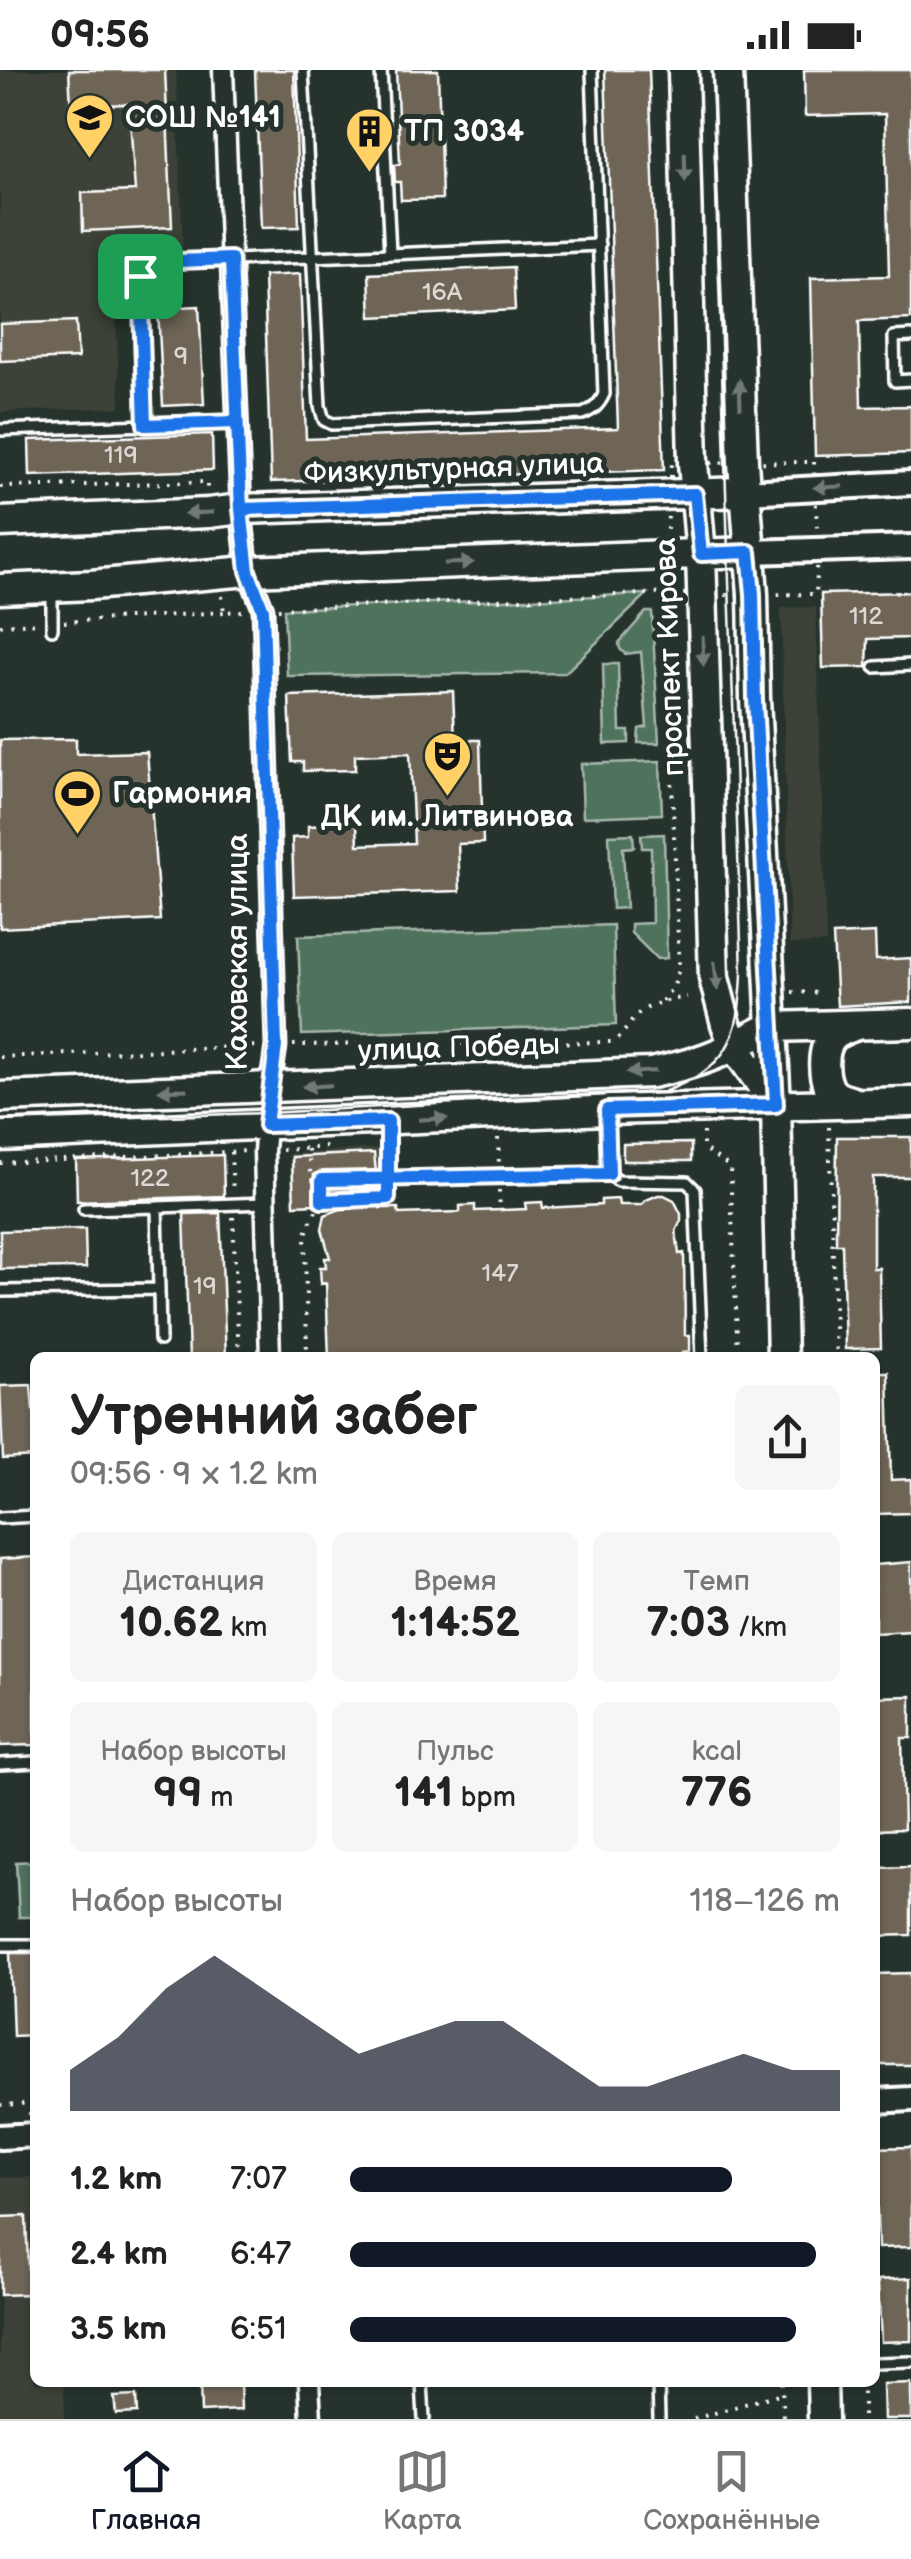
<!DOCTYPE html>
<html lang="ru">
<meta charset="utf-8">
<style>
:root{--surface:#fff;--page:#f6f6f6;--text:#222;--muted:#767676;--line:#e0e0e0;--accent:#111827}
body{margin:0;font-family:"Balsamiq Sans",sans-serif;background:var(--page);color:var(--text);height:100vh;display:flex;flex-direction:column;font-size:38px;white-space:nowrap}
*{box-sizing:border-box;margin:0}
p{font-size:32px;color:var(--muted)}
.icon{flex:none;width:55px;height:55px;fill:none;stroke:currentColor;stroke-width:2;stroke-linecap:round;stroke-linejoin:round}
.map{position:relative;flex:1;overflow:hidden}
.side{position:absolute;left:30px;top:1282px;width:850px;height:1035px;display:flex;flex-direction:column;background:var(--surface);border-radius:15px;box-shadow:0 2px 8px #0004}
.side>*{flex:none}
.pin{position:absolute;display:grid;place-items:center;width:85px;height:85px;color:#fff;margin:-42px;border-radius:20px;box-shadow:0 5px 15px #0006}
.round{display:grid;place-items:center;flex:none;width:105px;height:105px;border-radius:15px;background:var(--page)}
.summary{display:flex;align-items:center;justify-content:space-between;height:170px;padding:0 40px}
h1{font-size:55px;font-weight:700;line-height:75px}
.figures{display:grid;grid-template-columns:repeat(3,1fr);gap:15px;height:170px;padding:10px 40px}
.figures div{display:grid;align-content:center;border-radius:15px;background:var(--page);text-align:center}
.figures b{font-size:42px;font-weight:700}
.figures small{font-size:28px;font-weight:400}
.figures p{font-size:28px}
.chart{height:280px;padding:20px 40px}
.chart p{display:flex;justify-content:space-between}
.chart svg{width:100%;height:180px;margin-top:10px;fill:var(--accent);opacity:.7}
ul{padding:0 40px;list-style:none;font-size:32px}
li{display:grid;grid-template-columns:160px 120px 1fr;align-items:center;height:75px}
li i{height:25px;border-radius:12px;background:var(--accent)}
.status{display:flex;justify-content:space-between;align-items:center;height:70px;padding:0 50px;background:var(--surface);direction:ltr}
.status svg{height:28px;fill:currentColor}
.menu{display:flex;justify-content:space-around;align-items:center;height:140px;border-top:2px solid var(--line);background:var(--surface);font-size:28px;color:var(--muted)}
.menu a{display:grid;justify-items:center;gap:5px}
.menu .on{color:var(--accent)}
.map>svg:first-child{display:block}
.built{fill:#3c4239}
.green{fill:#50725d;stroke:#a8b8ae;stroke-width:2.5}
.building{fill:#6e6556;stroke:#fff;stroke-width:2.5}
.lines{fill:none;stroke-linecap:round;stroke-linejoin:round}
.service-casing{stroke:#fff;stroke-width:16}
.minor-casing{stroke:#fff;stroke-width:25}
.tertiary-casing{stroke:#fff;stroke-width:30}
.primary-casing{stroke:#fff;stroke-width:35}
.path{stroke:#fff;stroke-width:4;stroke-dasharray:2.5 8;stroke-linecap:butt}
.service{stroke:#26332d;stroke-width:9}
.minor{stroke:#26332d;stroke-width:18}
.tertiary{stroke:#26332d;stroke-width:22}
.primary{stroke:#26332d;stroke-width:28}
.tram{stroke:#fff;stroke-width:2.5}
.oneway{fill:#727a76}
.route-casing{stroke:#fff;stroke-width:20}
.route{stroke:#1a73e8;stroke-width:12}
.labels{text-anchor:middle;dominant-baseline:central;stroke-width:10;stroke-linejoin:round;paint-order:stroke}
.number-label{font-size:25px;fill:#dbd8d5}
.poi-label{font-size:30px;font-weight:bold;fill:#fff;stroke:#26332d;text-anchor:start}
.street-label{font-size:30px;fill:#fff;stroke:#26332d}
</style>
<div class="status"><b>09:56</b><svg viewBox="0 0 49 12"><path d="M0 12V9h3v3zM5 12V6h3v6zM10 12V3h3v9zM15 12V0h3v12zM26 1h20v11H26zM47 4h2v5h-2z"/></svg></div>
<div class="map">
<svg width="911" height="2349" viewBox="0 0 911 2349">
<rect width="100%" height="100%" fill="#26332d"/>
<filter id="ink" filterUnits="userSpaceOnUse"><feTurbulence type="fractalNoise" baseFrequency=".01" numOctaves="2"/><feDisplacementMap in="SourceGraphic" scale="20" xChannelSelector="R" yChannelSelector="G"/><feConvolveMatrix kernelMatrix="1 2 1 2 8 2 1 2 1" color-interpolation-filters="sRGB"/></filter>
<g filter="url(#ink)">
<path class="built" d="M0,0H176L183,180L113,183L120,337L0,342Z
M816,537L826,873L790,874L781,538Z
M381,1078L383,1131L293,1137L289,1084Z
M35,2107V2312L64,2313L65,2349H0V2108Z"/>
<path class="green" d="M647,524L565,603L287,606L284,539Z
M646,542H652L659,673H638L639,659L647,657L641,582L625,584L620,579L619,573Z
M603,594H618L620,661H629V673L605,674Z
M660,691L662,744L583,747L581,694Z
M633,764L634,777L623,778L626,838L612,839L609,765Z
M664,764L667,888L657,889L631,863V854L652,853L651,778H642L641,765Z
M613,855L616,955L302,965L298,866Z
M35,1791V1847H19L16,1792Z"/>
<path class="building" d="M69,0H165L172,157L83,161L82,123L135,121L129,34L71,36Z
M255,0H294L299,157L261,158Z
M396,0H438L442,129L401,130L400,112H395L394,95L400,94Z
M605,0H649L664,400L271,412L264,206L300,204L306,369L618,358Z
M804,0H911V249L859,251L861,337L911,336V383L815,386L811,208L889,206L885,44L805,46Z
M513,197L515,240L371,247L369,204Z
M199,236L204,334L163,336L158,238Z
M76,251L78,288L0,291V254Z
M212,364L213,400L30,406L29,370Z
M911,522V568L868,569L867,597L823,598L821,524Z
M453,621L455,670H480L483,773L458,774L460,821L294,826L292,768L308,767V756L357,754L358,775L414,773L410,683L355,685V700L303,701V692H292L289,626Z
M76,669V684L147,682L160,850L0,858V670Z
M875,863L876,890L911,888V932L837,936L833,865Z
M837,1067H911V1107H873V1198H879L881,1278L845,1279L842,1174H836Z
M691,1073V1091H623V1074Z
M374,1083L380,1138H398L399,1144L460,1142V1136L475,1135V1141L526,1139L525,1133L542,1132L543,1138L601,1135V1130L618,1129L619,1135H641L646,1130L658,1125H664L674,1130L681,1144V1151L676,1161L679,1184L684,1183L685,1265H690V1281L682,1282L683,1288H329L326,1213L321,1214L320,1197H326L325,1188H330L322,1159L325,1145L340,1139L353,1138L351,1103L314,1105L315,1134L294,1135L292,1087Z
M223,1085L224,1126L77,1131L76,1090Z
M220,1143L226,1288H189L184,1144Z
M85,1159L86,1198L0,1199V1161Z
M875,1302H888L891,1410L911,1409V1443L875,1444Z
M31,1315L33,1340H35V1387L3,1389L0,1316Z
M35,1487V1675L0,1676V1489Z
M911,1492V1561L875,1563V1495Z
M911,1626V1668H902L904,1759L875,1760V1627Z
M911,1797V1865L875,1866V1798Z
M10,1883H35V1965L13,1966Z
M911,1903V1995H875V1904Z
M911,2077V2177L878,2178L875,2078Z
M26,2146L29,2224L0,2225V2147Z
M911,2208V2271L881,2272L878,2210Z
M200,2312H240L241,2340L201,2342Z
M911,2313V2349H884L883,2314Z
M136,2326L137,2343L116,2344L114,2327Z"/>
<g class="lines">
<defs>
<path id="service" d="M303,0L320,336L324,350L332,354L583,344C594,339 599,335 604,324L592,0
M390,184L599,175
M911,266L894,267L895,311L911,310
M145,355L140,206L145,198L152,193L390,184L381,0
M0,360L237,352
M52,522V559
M875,597L911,595
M607,1042L609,1104
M388,1054L389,1108L609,1104L618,1111L687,1112L695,1120L702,1288
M84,1139L157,1137
M159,1219L157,1137L265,1133
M0,1221L159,1219L160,1270
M0,1448L35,1446
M0,1694L35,1692
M0,1875H35
M875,2293L911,2292
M422,2312L424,2349
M658,2312L659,2349"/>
<path id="minor" d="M223,0L241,439L248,501L263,539L276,976L270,1018
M266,1055L264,1081L270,1288
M309,2312L311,2349"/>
<path id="tertiary" d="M745,422L911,413
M749,482L911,477
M875,2031L911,2029
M0,2067L35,2065"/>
<path id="primary" d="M683,0L693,393L701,484L714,908L726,954L734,976L775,1034
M728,0L743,392L753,524L755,629L776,1035L782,1288
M0,452L208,443L241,439L745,422
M0,519L91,515L248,501L749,482
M854,956C846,959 838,961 832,968C821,980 822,1012 833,1023C839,1029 848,1030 856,1033
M0,1027L651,1003C675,998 699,992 721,982C739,975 754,964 772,957L911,953
M0,1066L607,1040L911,1032
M822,2312L823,2349"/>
</defs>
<use href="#service" class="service-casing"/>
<use href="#minor" class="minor-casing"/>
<use href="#tertiary" class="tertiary-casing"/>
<use href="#primary" class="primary-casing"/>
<path class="path" d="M814,392L818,479L816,524L719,525L665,523V485L672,393Z
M0,417L207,412V423
M222,526L224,542L243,541
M278,539L665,523L679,898L674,916L662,931
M64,552L224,542
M0,555L40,553
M792,922L820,923
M293,975L613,972C625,964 628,954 637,945C650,933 670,930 687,927
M230,978L231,998
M0,987L258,976
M829,1057L836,1288
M703,1062V1078L730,1097L738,1288
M498,1068L499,1095
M308,1079L311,1110L375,1108
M282,1080L328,1077
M231,1082L233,1123
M0,1093L248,1081
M499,1120L500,1140
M322,1131L387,1128L388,1118
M233,1147L239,1288
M307,1288L305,1166L313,1146L322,1131V1110
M0,2035L35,2033
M29,2045L35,2036
M782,2312L783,2349
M863,2312V2349
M694,2349L782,2323"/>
<use href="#service" class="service"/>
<use href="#minor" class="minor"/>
<use href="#tertiary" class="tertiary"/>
<use href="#primary" class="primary"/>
<path class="tram" d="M0,1051L267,1043L663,1022C728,998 739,970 742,904C734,603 722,302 712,0"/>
</g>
<defs><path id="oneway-solid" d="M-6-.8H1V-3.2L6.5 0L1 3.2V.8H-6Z" transform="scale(2.5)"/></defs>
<g class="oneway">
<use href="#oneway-solid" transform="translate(685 97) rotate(89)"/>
<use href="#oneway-solid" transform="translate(740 324) rotate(-92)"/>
<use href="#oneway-solid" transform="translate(828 417) rotate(177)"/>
<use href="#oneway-solid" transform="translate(199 443) rotate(177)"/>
<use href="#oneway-solid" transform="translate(459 493) rotate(-2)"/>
<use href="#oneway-solid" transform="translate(703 581) rotate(88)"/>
<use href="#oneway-solid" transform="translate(716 906) rotate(83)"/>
<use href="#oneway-solid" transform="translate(641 1002) rotate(176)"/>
<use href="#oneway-solid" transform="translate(317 1016) rotate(177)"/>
<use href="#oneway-solid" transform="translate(173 1020) rotate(178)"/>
<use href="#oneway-solid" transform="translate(433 1049) rotate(-3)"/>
</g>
</g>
<g class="lines" filter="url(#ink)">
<defs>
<path id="route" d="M140,206L145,355L237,352L241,439L248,501L263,540L276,976L266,1055L388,1051V1128L322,1131V1110L609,1104L607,1040L776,1035L755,629L753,524L749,482L701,484L695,424L241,439L231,189L152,192L144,198L140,206"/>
</defs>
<use href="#route" class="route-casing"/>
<use href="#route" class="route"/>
</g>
<defs>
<symbol id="school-pin" viewBox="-11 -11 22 30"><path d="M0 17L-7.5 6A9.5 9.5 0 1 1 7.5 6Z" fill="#ffd166" stroke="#26332d"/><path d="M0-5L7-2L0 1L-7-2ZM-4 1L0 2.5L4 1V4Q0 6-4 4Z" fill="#111"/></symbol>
<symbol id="building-pin" viewBox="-11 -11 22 30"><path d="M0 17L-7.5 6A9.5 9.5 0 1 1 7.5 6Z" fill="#ffd166" stroke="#26332d"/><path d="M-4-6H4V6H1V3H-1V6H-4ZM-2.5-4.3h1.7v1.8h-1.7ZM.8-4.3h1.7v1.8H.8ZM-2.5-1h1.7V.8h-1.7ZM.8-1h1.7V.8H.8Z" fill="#111"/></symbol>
<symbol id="theatre-pin" viewBox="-11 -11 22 30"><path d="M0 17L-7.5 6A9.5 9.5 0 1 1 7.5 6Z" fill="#ffd166" stroke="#26332d"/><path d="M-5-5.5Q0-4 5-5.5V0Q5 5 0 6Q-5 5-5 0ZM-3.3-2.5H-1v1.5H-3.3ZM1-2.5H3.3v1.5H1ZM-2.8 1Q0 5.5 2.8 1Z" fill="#111"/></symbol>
<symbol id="stadium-pin" viewBox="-11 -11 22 30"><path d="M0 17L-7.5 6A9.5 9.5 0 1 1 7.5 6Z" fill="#ffd166" stroke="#26332d"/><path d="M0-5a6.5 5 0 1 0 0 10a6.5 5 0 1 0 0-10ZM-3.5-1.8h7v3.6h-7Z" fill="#111"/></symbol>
</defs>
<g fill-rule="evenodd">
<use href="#school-pin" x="62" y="20" width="55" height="75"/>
<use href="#building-pin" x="342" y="34" width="55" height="75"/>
<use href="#theatre-pin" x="420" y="658" width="55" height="75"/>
<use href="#stadium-pin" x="50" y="696" width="55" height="75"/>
</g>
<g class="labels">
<g class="number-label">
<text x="442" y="222">16А</text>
<text x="181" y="286">9</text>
<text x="121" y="385">119</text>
<text x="866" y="546">112</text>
<text x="150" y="1108">122</text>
<text x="500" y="1203">147</text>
<text x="205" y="1216">19</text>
</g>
<g class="poi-label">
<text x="125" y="48">СОШ №141</text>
<text x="404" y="62">ТП 3034</text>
<text x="112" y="724">Гармония</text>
<text x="447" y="747" text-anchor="middle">ДК им. Литвинова</text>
</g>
<g class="street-label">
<text transform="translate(454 399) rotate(-2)">Физкультурная улица</text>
<text transform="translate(670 587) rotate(-92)">проспект Кирова</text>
<text transform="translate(238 882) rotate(-90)">Каховская улица</text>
<text transform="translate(459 978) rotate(-2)">улица Победы</text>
</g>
</g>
</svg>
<div class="pin" style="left:140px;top:206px;background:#1e9e55"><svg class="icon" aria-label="arrive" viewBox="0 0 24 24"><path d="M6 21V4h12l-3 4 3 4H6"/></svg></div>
<section class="side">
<div class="summary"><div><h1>Утренний забег</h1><p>09:56 · 9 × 1.2 km</p></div><a class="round"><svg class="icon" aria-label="share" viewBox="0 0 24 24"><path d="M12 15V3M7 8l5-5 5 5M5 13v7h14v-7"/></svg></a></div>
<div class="figures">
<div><p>Дистанция</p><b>10.62<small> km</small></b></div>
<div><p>Время</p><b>1:14:52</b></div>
<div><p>Темп</p><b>7:03<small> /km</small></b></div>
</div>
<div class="figures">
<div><p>Набор высоты</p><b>99<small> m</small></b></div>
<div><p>Пульс</p><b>141<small> bpm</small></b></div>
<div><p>kcal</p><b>776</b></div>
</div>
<div class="chart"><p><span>Набор высоты</span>118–126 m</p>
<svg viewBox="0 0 160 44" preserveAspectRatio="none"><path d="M0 44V34L10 26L20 14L30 6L40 14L50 22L60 30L70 26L80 22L90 22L100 30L110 38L120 38L130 34L140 30L150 34L160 34V44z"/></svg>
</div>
<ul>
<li><b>1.2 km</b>7:07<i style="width:78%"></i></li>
<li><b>2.4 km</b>6:47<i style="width:95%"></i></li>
<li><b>3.5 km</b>6:51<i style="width:91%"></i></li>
</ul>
</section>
</div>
<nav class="menu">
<a class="on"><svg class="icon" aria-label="home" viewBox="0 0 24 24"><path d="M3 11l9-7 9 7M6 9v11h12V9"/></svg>Главная</a>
<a><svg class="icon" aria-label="map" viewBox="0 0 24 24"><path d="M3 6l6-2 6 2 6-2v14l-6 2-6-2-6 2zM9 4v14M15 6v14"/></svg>Карта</a>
<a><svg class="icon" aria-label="saved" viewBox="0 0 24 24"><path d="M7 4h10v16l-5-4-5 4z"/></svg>Сохранённые</a>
</nav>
